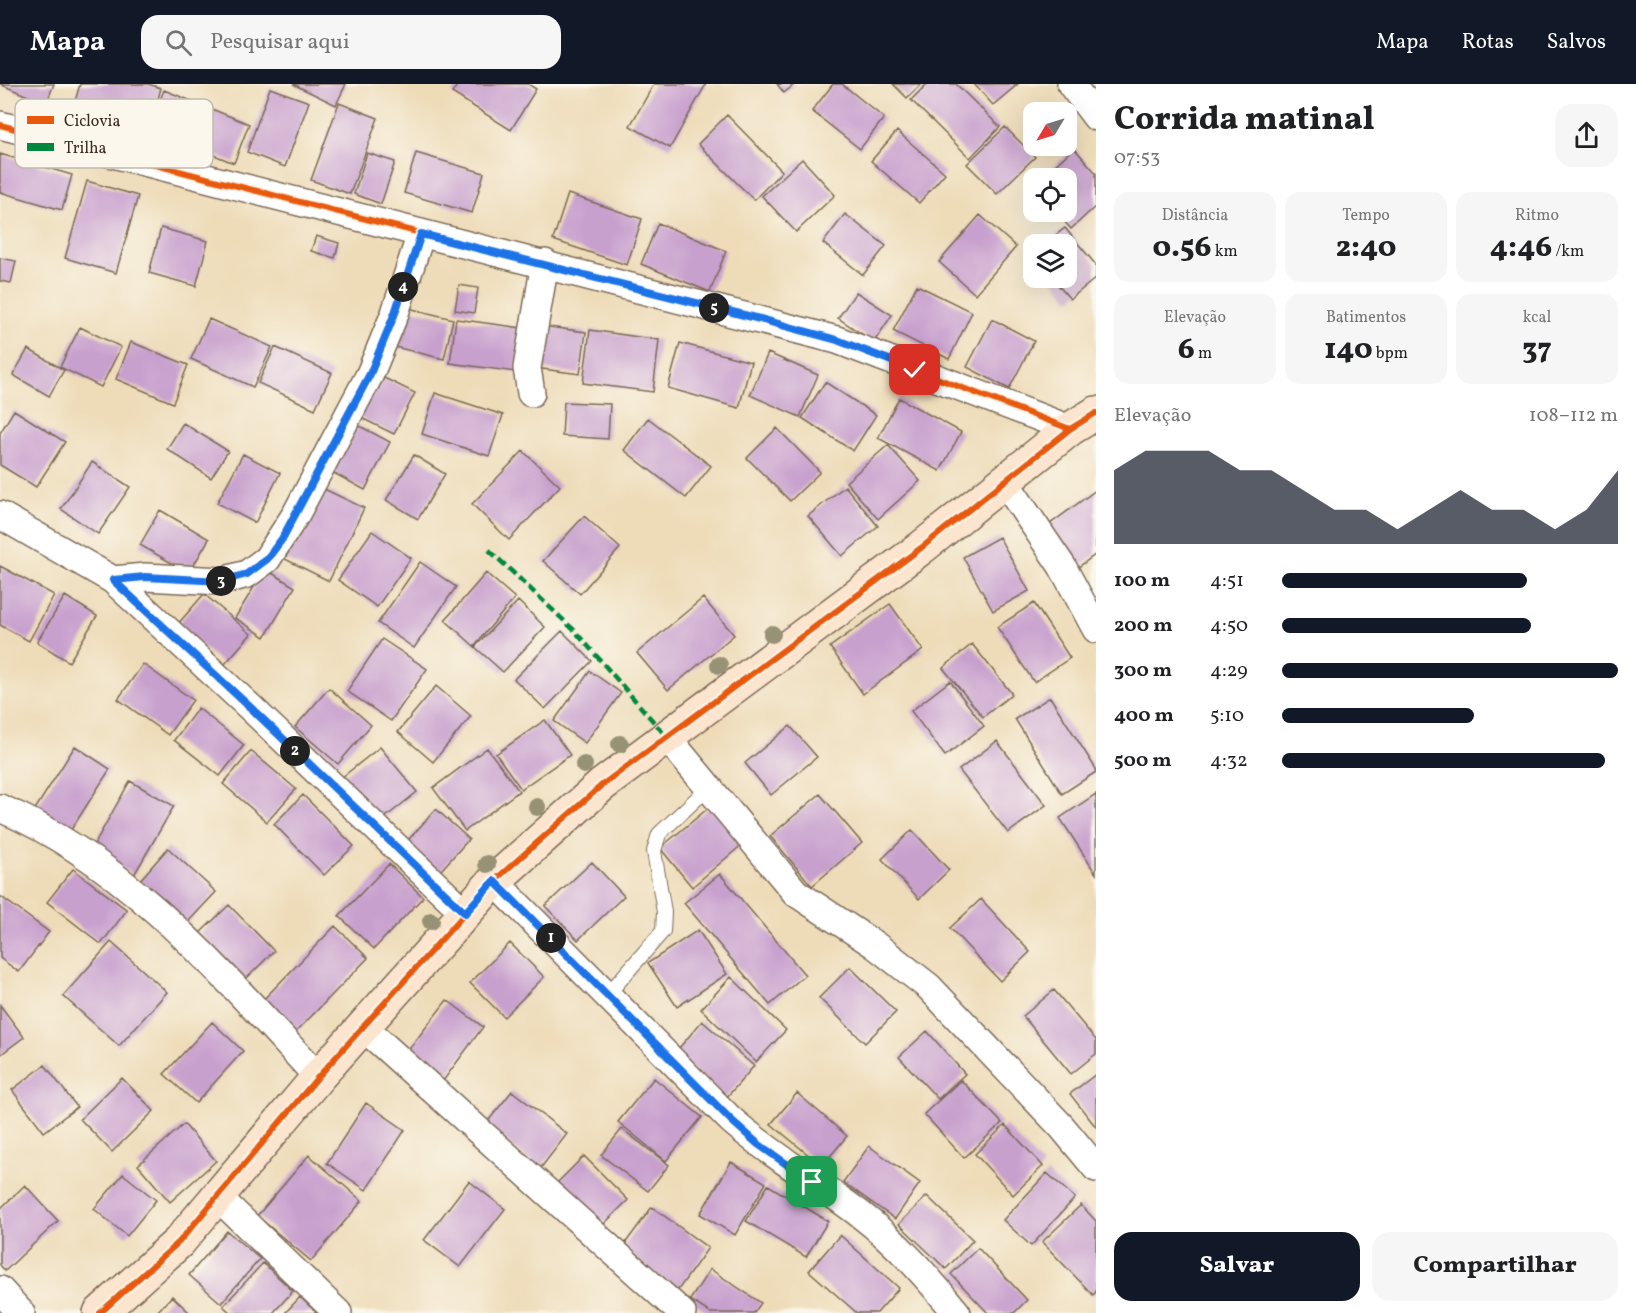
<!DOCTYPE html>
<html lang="pt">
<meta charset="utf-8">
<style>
:root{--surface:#fff;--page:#f6f6f6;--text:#202124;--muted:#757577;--accent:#111827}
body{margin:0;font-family:Vollkorn,serif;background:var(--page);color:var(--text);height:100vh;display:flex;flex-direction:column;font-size:22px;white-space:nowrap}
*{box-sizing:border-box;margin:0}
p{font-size:20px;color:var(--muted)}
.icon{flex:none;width:33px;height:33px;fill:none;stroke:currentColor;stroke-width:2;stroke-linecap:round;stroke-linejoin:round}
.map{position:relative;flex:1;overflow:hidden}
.drawer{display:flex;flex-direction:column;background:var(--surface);width:540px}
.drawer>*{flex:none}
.needle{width:39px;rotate:232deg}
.fabs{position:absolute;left:1023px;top:18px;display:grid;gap:12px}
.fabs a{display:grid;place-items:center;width:54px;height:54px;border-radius:12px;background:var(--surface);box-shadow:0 6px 24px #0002;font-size:30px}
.pin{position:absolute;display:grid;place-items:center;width:51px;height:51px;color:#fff;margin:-26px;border-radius:12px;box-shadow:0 3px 9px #0006}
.km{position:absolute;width:30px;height:30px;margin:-15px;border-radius:50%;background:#222;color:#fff;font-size:16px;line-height:30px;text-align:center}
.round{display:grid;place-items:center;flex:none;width:63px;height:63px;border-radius:18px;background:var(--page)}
.summary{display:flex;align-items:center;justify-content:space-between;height:102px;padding:0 18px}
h1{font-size:33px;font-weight:800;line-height:45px}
.stats{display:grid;grid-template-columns:repeat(3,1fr);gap:9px;height:102px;padding:6px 18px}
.stats div{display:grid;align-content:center;border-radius:15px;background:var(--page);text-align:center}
.stats b{font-size:30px;font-weight:800}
.stats small{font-size:16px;font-weight:400}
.stats p{font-size:16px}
.chart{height:168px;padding:12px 18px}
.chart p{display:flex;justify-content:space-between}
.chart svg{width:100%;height:108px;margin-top:6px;fill:var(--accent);opacity:.7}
.cta{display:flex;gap:12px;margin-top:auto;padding:12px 18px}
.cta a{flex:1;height:69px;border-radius:18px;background:var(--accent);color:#fff;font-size:24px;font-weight:800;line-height:69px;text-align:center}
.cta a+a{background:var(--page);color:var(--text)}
ul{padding:0 18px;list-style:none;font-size:20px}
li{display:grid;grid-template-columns:96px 72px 1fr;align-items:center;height:45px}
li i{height:15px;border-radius:8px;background:var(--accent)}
header{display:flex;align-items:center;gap:36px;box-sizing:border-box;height:84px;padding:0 30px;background:var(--accent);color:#fff}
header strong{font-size:28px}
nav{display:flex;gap:33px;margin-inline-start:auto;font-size:21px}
.search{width:420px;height:54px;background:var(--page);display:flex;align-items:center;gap:15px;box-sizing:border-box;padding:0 21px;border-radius:18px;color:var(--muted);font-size:22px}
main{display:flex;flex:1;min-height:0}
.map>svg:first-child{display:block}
.building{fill:#c8a0ce}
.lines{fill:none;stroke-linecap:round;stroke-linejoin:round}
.lane-casing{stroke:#7a6854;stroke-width:16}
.street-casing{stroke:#7a6854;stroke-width:30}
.secondary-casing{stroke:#7a6854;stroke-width:36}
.lane{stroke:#fff;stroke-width:14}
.street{stroke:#fff;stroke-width:27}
.secondary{stroke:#fce5cf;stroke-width:33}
.quiet{stroke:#00873e;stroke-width:4.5;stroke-dasharray:9 4.5;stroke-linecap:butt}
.cycleway-casing{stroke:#fbf7ec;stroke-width:10}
.cycleway{stroke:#e8590c;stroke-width:6}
.tree{fill:#979274}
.route-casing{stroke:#fff;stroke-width:12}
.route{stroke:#1a73e8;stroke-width:8}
.key{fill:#fbf7ec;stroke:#c1baae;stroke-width:1.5}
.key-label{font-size:16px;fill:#3b2a1e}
</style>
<header>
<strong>Mapa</strong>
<div class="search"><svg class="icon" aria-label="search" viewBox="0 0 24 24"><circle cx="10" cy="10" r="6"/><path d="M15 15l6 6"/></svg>Pesquisar aqui</div>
<nav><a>Mapa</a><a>Rotas</a><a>Salvos</a></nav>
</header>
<main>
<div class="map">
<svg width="1096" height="1229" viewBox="0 0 1096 1229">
<rect width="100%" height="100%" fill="#fbf7ec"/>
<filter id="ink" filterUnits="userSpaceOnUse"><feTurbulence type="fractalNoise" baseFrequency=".0167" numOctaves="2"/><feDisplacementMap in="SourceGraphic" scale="12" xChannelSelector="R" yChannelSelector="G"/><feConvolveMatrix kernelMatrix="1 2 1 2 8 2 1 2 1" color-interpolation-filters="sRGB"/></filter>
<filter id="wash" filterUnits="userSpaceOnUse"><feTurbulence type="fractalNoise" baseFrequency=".008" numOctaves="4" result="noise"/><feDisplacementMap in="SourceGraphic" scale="24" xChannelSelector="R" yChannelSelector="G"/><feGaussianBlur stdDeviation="1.35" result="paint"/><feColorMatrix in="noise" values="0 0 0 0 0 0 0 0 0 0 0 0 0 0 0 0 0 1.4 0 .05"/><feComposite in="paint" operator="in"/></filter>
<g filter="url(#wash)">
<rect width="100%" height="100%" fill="#eedcb9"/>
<g id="blocks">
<path class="building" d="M0,0H54L46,20Z
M80,0H148L161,4L151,40L164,6L249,40L234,79L149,45L74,21Z
M293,0H346L336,21Z
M458,0H528L536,5L511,46L452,9Z
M654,0H706L670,64L630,42Z
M777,0H795L784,9Z
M833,0H842L884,34L860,65L812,27Z
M893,0H921L907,14Z
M927,0H956L1000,43L970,74L911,16Z
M974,0H1018L993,21Z
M270,4L309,18L285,83L247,68Z
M339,19L378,34L350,110L311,96Z
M727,31L782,87L754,116L698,60Z
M1005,43L1035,73L997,110L967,80Z
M897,47L945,89L919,119L871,77Z
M1074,64L1096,89V122L1071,145L1056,128H1066V94H1041Z
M367,69L395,78L381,120L354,110Z
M416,69L484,89L472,129L404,109Z
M0,70L72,91L62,126L0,108Z
M802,75L835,111L796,148L762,112Z
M87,97L138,112L116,189L65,174Z
M568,110L642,135L627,181L553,156Z
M845,130L886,162L863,191L823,159Z
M980,131L1016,163L975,210L939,178Z
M658,139L726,167L710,208L641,180Z
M161,144L208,157L196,202L149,189Z
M1065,144L1096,181V194L1070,215L1052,194H1066V160H1044Z
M316,152L339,159L335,174L311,167Z
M0,174L16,177L11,199L0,197Z
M459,201L478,204L474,229L455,226Z
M917,201L972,228L949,275L893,247Z
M856,208L892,231L874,258L838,234Z
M400,222L453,235L444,275L391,262Z
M209,235L272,263L253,303L191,275Z
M456,235L522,244L516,288L450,279Z
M992,235L1034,257L1009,305L967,283Z
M541,242L586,248L580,290L535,284Z
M80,243L121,263L101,303L60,283Z
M590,246L659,256L653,308L583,299Z
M131,258L188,281L173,319L116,295Z
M680,259L751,278L739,324L668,304Z
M275,263L332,289L315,325L258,299Z
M28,265L64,286L49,312L13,291Z
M768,269L818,291L800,333L750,311Z
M378,291L415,309L394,350L357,332Z
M825,298L876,331L853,367L802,334Z
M435,309L503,331L489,372L422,350Z
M899,314L961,348L940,387L878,354Z
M564,318L610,320L608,355L562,352Z
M14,326L65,358L36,403L0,381V349Z
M648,334L711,382L686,414L624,366Z
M183,339L228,367L211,394L167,365Z
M354,339L390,358L365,406L330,387Z
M777,344L820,388L790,417L747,374Z
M888,361L920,397L878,435L846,398Z
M523,367L560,402L509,456L472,420Z
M243,370L280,389L255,439L217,419Z
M414,371L445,390L418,435L386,416Z
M92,378L130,403L98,450L61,425Z
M845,402L878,442L842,472L808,432Z
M320,403L364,424L329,497L285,475Z
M1096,406V470L1073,487L1042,446Z
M160,426L209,455L189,489L140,461Z
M584,432L620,464L580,510L543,477Z
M372,447L411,474L377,523L338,496Z
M999,453L1029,507L993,527L963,473Z
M420,478L456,503L414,564L378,539Z
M0,482L54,511L29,557L0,541Z
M265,485L295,503L265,553L235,534Z
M486,489L515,514L474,562L445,536Z
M204,510L251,550L224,581L177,541Z
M65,512L97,532L69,578L37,558Z
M703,514L734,551L668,606L637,569Z
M518,517L545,543L503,588L475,563Z
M1034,519L1070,574L1034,598L997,543Z
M890,520L923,566L863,610L830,563Z
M562,547L592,577L545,625L514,595Z
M382,555L427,585L391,637L347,607Z
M972,560L1012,610L983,633L943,584Z
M143,580L193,616L168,651L118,615Z
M590,587L621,609L585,659L554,637Z
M950,597L984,642L945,672L911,627Z
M436,602L471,632L433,678L398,648Z
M329,604L371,641L338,680L295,643Z
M1050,613L1096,685V688L1062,710L1015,635Z
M198,624L244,661L220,692L174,656Z
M545,636L570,671L521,705L496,670Z
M790,642L817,673L771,711L745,679Z
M997,657L1046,721L1008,749L959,686Z
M75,662L110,685L69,749L34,727Z
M380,663L417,708L377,740L341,694Z
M487,664L519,707L465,747L433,704Z
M251,667L296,705L267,738L223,700Z
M130,697L174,722L134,791L91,766Z
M820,710L862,759L812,802L770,752Z
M1096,710V790L1060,734Z
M303,711L354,762L324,791L274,740Z
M712,721L744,759L692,803L660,764Z
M436,725L469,755L434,794L401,764Z
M912,746L949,786L919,815L882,775Z
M168,764L216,808L187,839L140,796Z
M592,778L624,812L578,856L545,822Z
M389,780L423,813L374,865L339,832Z
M73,785L127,826L101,860L47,818Z
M720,790L805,891L770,921L684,819Z
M0,812L49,848L19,888L0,874Z
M981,815L1030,868L1000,897L950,844Z
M229,821L274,867L245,896L200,849Z
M335,842L368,874L294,950L261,918Z
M698,846L727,890L677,923L648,879Z
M111,858L167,908L119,962L63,912Z
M510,859L544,893L504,933L470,899Z
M850,883L896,928L865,959L819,914Z
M731,893L786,946L756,978L701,925Z
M1054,906L1096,956V970L1071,990L1023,932Z
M447,916L483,943L443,997L406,969Z
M0,921L24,953L0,971Z
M702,937L754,982L726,1014L674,970Z
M212,938L243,967L196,1019L164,990Z
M927,947L965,990L938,1015L899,973Z
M45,981L77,1023L44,1048L12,1006Z
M1096,990V1043L1070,1010Z
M122,994L154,1027L112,1068L80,1035Z
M654,994L702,1033L666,1077L618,1038Z
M961,996L1002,1039L964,1074L924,1030Z
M512,1007L567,1050L540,1085L485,1041Z
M797,1009L847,1052L822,1082L771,1040Z
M366,1019L405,1046L366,1106L327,1079Z
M184,1040L216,1077L170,1118L138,1081Z
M1005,1041L1043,1082L1013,1111L975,1070Z
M622,1045L669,1081L648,1107L601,1071Z
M869,1062L920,1099L895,1135L843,1098Z
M309,1071L362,1117L311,1177L257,1132Z
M584,1072L628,1116L599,1145L555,1101Z
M731,1078L766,1099L735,1151L700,1130Z
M1047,1089L1075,1114L1031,1162L1003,1136Z
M123,1090L156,1116L127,1152L94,1125Z
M469,1097L505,1125L460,1183L424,1156Z
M25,1101L58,1137L5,1187L0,1181V1125Z
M768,1101L828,1137L806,1173L746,1137Z
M927,1112L973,1156L946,1185L899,1140Z
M1081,1121L1096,1137V1208L1093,1211L1042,1158Z
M652,1123L708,1164L678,1206L621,1165Z
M227,1147L260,1175L221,1219L189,1191Z
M840,1151L899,1204L877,1229H857L809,1187Z
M978,1164L1027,1216L1014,1229H988L951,1190Z
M263,1179L293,1207L273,1229H231L223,1222Z
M710,1185L761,1219L754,1229H710L690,1216Z
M172,1212L190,1229H156Z
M300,1213L317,1229H285Z"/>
</g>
</g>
<g filter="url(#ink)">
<use href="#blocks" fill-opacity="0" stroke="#7a6854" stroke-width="1.5"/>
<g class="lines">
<defs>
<path id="lane" d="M608,910L663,847L664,828L654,767L659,750L709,703"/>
<path id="street" d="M1071,0L1096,33
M0,41L837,256L1070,345
M531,309L527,284L545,179
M1005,398L1062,482L1096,545
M0,431L113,496L252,625L465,829
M113,496L145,493L222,497L247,490L267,475L296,430L370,290L395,229L421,150
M666,652L796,809L875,861L929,903L1062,1043L1096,1084
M0,724C127,777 226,894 318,993
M494,797L731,1036C772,1072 818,1098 861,1131C898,1159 928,1194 957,1229
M363,943L682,1229
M219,1114L338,1229
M0,1206L21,1229"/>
<path id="secondary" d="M100,1229L179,1158L318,993L494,797L602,701L921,464L1070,345L1096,329"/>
</defs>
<use href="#lane" class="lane-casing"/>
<use href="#street" class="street-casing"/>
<use href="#secondary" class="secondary-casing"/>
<use href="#lane" class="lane"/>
<use href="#street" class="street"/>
<use href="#secondary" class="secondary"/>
<path class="quiet" d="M489,466L574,546L666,652"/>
<defs>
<path id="cycleway" d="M0,41L837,256L1070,345
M100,1229L179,1158L318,993L494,797L602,701L921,464L1070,345L1096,329"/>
</defs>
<use href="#cycleway" class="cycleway-casing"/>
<use href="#cycleway" class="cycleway"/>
</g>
<g class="tree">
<circle cx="772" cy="550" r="9"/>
<circle cx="719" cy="581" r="9"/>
<circle cx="620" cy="660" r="9"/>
<circle cx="584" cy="681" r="9"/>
<circle cx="537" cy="723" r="9"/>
<circle cx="487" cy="780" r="9"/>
<circle cx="431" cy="837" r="9"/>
</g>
</g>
<g class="lines" filter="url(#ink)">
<defs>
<path id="route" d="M812,1098L758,1060L731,1036L494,797L465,829L252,625L113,496L145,493L222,497L247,490L267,475L282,455L370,290L395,229L421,150L760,235L837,256L915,286"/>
</defs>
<use href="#route" class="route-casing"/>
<use href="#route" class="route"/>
</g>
<rect x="15" y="15" width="198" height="69" rx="9" class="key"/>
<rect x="27" y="32" width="27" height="8" fill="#e8590c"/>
<rect x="27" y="59" width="27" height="8" fill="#00873e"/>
<g class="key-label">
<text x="64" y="42">Ciclovia</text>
<text x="64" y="69">Trilha</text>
</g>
</svg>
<div class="fabs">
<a><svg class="needle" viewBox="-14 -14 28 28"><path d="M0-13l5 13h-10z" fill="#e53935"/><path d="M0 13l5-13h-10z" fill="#757577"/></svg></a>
<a><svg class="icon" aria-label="locate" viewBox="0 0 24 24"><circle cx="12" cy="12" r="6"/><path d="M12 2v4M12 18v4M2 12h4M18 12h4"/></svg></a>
<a><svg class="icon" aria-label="layers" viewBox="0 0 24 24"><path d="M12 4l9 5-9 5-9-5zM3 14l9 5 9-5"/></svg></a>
</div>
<div class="pin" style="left:812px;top:1098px;background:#1e9e55"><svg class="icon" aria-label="arrive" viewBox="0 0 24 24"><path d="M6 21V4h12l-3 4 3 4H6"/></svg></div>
<div class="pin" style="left:915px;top:286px;background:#d93025"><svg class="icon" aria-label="check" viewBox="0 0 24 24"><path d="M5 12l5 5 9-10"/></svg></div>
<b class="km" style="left:551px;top:854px">1</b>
<b class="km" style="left:295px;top:667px">2</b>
<b class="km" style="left:221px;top:497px">3</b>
<b class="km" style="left:403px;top:203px">4</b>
<b class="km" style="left:714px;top:224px">5</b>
</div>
<section class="drawer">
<div class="summary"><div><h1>Corrida matinal</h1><p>07:53</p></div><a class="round"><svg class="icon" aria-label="share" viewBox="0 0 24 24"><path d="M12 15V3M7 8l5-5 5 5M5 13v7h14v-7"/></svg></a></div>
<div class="stats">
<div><p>Distância</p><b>0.56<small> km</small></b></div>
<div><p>Tempo</p><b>2:40</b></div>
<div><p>Ritmo</p><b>4:46<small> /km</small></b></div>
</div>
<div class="stats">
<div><p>Elevação</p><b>6<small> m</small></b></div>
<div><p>Batimentos</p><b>140<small> bpm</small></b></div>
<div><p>kcal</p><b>37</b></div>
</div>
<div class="chart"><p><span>Elevação</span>108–112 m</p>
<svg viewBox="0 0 160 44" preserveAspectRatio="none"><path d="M0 44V14L10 6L20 6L30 6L40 14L50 14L60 22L70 30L80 30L90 38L100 30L110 22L120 30L130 30L140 38L150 30L160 14V44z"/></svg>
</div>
<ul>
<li><b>100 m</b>4:51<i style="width:73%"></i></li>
<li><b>200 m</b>4:50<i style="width:74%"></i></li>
<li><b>300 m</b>4:29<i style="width:100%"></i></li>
<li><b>400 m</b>5:10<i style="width:57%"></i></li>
<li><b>500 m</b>4:32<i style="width:96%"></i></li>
</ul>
<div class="cta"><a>Salvar</a><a>Compartilhar</a></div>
</section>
</main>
